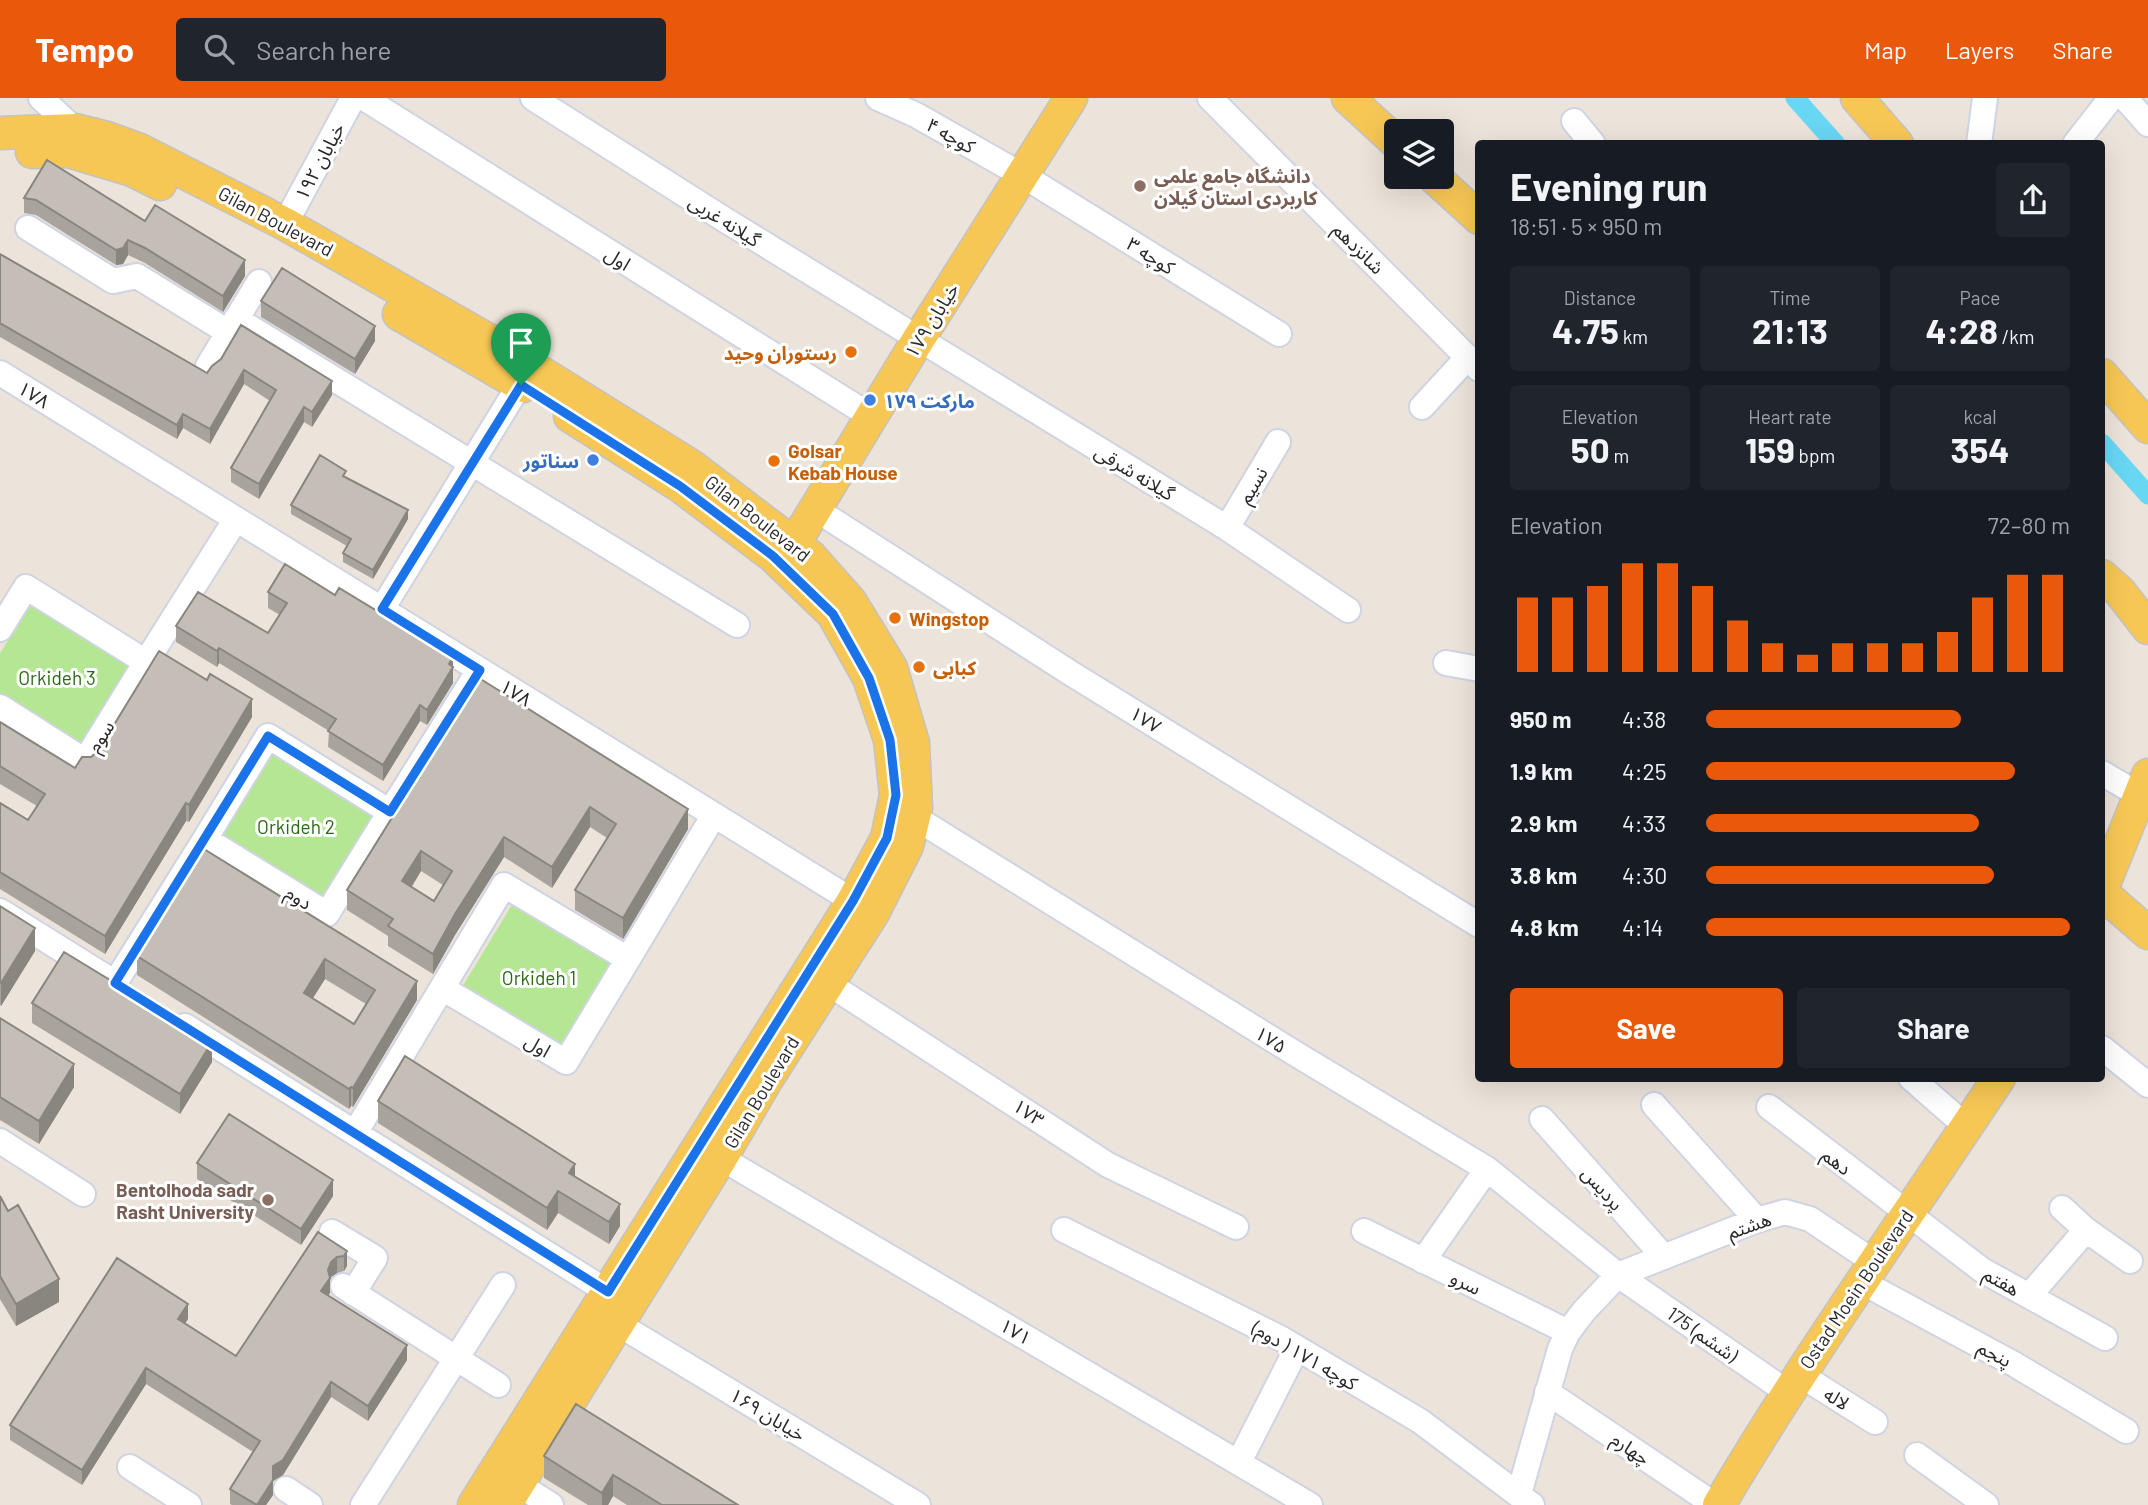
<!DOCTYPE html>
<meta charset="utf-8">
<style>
:root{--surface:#171b24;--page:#20242c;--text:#f1f3f6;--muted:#9ea1a6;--accent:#ea580c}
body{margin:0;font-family:Barlow,"Noto Sans Arabic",sans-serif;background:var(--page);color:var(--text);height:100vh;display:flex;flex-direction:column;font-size:26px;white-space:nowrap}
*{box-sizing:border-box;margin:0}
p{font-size:23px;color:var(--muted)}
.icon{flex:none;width:38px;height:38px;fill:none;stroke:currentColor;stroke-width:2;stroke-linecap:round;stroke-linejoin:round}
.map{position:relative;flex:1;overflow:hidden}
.drawer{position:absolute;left:1475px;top:42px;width:630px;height:942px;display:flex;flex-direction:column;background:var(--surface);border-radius:7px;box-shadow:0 7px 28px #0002}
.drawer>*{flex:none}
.fabs{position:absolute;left:1384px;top:21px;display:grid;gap:14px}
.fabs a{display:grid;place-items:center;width:70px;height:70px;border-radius:7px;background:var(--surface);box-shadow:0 7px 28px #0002;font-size:35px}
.pin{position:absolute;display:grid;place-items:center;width:60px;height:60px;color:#fff;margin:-72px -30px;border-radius:50% 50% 50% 0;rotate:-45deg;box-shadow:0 0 7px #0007}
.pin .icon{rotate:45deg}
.round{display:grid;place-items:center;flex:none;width:74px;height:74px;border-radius:7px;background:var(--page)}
.summary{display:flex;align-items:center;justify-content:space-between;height:119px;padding:0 35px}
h1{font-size:38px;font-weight:700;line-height:52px}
.figures{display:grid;grid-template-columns:repeat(3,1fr);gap:10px;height:119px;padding:7px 35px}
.figures div{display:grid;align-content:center;border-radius:7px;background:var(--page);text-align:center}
.figures b{font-size:35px;font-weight:700}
.figures small{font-size:19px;font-weight:400}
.figures p{font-size:19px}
.chart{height:196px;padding:14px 35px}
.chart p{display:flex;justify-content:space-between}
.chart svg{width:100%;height:126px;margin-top:7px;stroke:var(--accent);stroke-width:6}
.action{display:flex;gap:14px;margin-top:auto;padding:14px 35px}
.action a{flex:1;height:80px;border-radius:7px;background:var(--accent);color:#fff;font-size:28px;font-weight:700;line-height:80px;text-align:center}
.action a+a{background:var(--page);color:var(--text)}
ul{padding:0 35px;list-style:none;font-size:23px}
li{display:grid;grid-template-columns:112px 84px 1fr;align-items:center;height:52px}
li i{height:18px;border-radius:9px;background:var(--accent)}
header{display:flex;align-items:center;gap:42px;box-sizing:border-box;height:98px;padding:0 35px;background:var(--accent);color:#fff}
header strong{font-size:33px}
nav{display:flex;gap:38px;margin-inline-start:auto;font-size:24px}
.search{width:490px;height:63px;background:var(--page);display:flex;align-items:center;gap:18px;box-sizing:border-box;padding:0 24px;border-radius:7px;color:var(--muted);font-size:26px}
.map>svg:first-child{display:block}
.green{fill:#b5e694}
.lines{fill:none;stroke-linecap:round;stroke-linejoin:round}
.canal{stroke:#68d7f4;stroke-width:19}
.minor-casing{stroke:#cfd4e3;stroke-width:28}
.major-casing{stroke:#c3c3c3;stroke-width:35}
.minor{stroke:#fff;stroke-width:24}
.major{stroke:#f7c755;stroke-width:32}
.wall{fill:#a9a39d;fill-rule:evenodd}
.shaded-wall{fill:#89857f}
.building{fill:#c4beb6;stroke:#89857f;stroke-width:2;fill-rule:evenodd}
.route-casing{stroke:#fff;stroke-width:14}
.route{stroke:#1a73e8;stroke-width:9}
.education-dot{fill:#8d6e63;stroke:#fff;stroke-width:2.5}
.food-dot{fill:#e8710a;stroke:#fff;stroke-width:2.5}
.shop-dot{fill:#3f7fe0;stroke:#fff;stroke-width:2.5}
.labels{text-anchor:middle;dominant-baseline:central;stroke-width:6;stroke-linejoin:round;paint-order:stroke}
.street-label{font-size:19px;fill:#292929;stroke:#fff}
.education-label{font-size:19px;font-weight:bold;fill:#785e54;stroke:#fff;text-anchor:start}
.food-label{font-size:19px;font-weight:bold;fill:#c56008;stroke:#fff;text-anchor:start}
.shop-label{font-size:19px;font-weight:bold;fill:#366cbe;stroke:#fff;text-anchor:start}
.park-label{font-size:19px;fill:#2c6916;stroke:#fff}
</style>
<header>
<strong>Tempo</strong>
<div class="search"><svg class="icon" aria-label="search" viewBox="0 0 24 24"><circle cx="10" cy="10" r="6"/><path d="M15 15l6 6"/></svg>Search here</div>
<nav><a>Map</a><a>Layers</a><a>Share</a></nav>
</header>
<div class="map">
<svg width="2148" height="1407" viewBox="0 0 2148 1407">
<rect width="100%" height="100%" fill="#ece3da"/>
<path class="green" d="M31,507L130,569L80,649L0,599V555Z
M271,656L372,719L322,800L220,737Z
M513,805L617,867L565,954L461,891Z"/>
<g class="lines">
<path class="canal" d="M1795,0L1836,46
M2102,345L2148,397"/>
<defs>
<path id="minor" d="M41,0L75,32
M364,0L872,319
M533,0L722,120L1227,430L1348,512
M878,0L916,17L1022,77L1279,236
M1210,0L1479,271
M2125,0L2148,26
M1574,23L1593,46
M1979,46L1985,0
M2075,46L2111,0
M285,126L353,0
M28,130L113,183L137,178L228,234
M236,221L737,527
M208,268L259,184
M0,275L853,803
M1422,309L1468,259
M815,411L1072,576L1479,827
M1227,430L1278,344
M382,511L528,273
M0,531L26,489L146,564L85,663L0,609
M146,564L236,421
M1446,565L1479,571
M268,638L390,714L327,816L205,741Z
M2102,675L2139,697
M390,714L479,572
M914,719L1296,956L1487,1071L1618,1177L1787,1294
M504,787L628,861L566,964L442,890Z
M0,813L112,883
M628,861L714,717
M115,885L205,741
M829,886L1108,1067L1236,1129
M185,928L608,1194
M2102,950L2148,987
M1911,980L1967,1029
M1654,1007L1757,1122
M1769,1009L1982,1172L2105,1240
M1542,1021L1664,1159
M355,1035L442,890
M0,1043L83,1096
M721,1060L1310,1407
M2062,1110L2086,1132L2130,1163
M1064,1132L1282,1241L1420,1323L1532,1407
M1364,1133L1568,1234
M332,1134L375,1160L353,1195
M1423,1163L1487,1071
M1860,1183L2014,1266L2126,1333
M343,1188L498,1287
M2029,1198L2086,1132
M618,1226L918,1407
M1799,1276L1875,1324
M1547,1294L1715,1407
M1917,1357L1986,1407
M1239,1364L1297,1250
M130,1369L189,1407
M518,1386L551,1407
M286,1391L310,1407
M1519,1396L1560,1251L1568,1234L1584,1213L1618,1177L1757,1122L1785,1114L1810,1121L1874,1164
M363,1407L503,1187"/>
<path id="major" d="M1348,0L1396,44
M1857,0L1897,46
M0,35L75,32L107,40L140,52L285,126L490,243L690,367L811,459L850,503L891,570L913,645L916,710L907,748L873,815L767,981L721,1060L505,1407
M32,54L68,53L132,72L160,86
M1434,79L1479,120
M399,216L523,288
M2102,277L2148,329
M794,446L918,242L1071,0
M2102,478L2120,494L2148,530
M2102,791L2148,677
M2102,795L2148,835
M474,1407L853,803L887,740L896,697L890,642L869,580L833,516L773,458L680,388L570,318
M1719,1407C1806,1260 1905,1122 1999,980"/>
</defs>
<use href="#minor" class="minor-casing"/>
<use href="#major" class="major-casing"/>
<use href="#minor" class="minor"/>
<use href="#major" class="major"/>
</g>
<path class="wall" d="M24,100L145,123L245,178L223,214L145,165L128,157L123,166L116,167L36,117L24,115Z
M0,156L207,275L221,261L332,297L312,329L304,324L259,401L231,384V370L270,303L244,286L210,346L183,330L177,341L0,239Z
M261,203L375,243L355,276L261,219Z
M346,380L408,421L373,481L343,464V455L347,448L291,416V407Z
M268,494L335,497L453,559V585L427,627L420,623L383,683L328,649L329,633L219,565L217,569L176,544V528L268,535L280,517L268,510Z
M479,580L688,731L623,841L575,812V792L607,740L590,729L552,790L504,759L455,837L433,876L388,848V838L347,812V792ZM421,773L443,787L434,803L412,789Z
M252,619L189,724L186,723L105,856L0,791V705L28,722L37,708L0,686V624L75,670L91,659Z
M204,751L417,902L353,1009L351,1008L349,1011L137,877V858ZM325,881L366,906L354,926L313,900Z
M0,808L35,853L1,908L0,907Z
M32,905L212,964L180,1016L32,925Z
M0,920L74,989L39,1046L0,1022Z
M378,1003L575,1079L620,1128L609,1146L558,1115L547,1132L378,1025Z
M197,1065L333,1098L301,1147L197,1081Z
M0,1098L59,1204L16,1228L0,1201Z
M318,1134L347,1153V1168L344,1173L337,1175L331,1179L330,1182V1195L328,1197L407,1262L368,1323L331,1299L283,1377L273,1383V1397L266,1407H232L230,1406V1391L253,1354L146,1286L82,1387L10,1342V1327L188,1221L185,1225L236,1258Z
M544,1358L738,1407H627L613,1398L608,1407H588L544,1380Z"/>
<path class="shaded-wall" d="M128,142V157L123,166L116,167V152Z
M245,162V178L223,214V198Z
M375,228V243L355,276V261Z
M244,272V286L210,346V331Z
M332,283V297L312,329V314Z
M304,309V324L259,401V386Z
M183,316V330L177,341V327Z
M408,412V421L373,481V472Z
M219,550V565L217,569V553Z
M453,559V585L427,627V612Z
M252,601V619L189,724V707Z
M420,607V623L383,683V667Z
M186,705V723L105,856V838Z
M590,709V729L552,790V769Z
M688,711V731L623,841V820Z
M504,739V759L455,837L433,876V856L455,816Z
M421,753V773L402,803V783Z
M35,830V853L1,908V885Z
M325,861V881L304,914V895Z
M417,883V902L353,1009V990Z
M212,944V964L180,1016V996Z
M74,966V989L39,1046V1023Z
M351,989V1008L349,1011V991Z
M575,1066V1088L569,1075Z
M333,1082V1098L301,1147V1131Z
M558,1093V1115L547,1132V1110Z
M620,1106V1128L609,1146V1124Z
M347,1153V1168L344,1173V1158Z
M337,1159V1175L331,1179L330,1182V1195L321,1208V1193L331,1164Z
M59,1181V1204L16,1228V1206Z
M188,1206V1221L178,1236V1221Z
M407,1247V1262L368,1323V1308Z
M146,1270V1286L82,1387V1372Z
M331,1284V1299L283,1377L273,1383V1397L266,1407H257L273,1368Z
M613,1377V1398L608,1407H602V1395Z"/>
<path class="building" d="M47,62L145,123L155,107L245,162L223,198L145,150L128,142L123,150L116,152L36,102L24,100Z
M0,156L207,275L212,268L221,261L241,227L332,283L312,314L304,309L259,386L231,370L276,292L244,272L210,331L183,316L177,327L0,225Z
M282,170L375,228L355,261L261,203Z
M320,357L346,373L343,378L408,412L373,472L343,455L351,441L291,407Z
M285,466L335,497L339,490L453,559L449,566L453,569L427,612L420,607L383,667L328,633L336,621L219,550L217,553L176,528L198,494L268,535L287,505L268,494Z
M159,553L207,582L210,576L252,601L189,707L186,705L105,838L0,774V705L28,722L45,696L0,668V624L75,670L82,659H91L98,653Z
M479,580L688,711L623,820L575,792L616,726L590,709L552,769L504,739L455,816L433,856L388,828L393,821L347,792ZM421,753L452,773L434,803L402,783Z
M204,751L417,883L353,990L351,989L349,991L137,858ZM325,861L375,892L354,926L304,895Z
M0,808L35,830L1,885L0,884Z
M64,854L212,944L180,996L32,905Z
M0,920L74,966L39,1023L0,999Z
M405,958L575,1066L569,1075L620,1106L609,1124L558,1093L547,1110L378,1003Z
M229,1016L333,1082L301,1131L197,1065Z
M0,1098L8,1113L18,1107L59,1181L16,1206L0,1178Z
M318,1134L347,1153L344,1158L337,1159L331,1164L328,1172L330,1180L321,1193L407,1247L368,1308L331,1284L283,1362L273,1368V1382L257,1407L230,1391L260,1343L146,1270L82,1372L10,1327L117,1160L188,1206L178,1221L236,1258Z
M576,1306L738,1407H662L613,1377L602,1395L544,1358Z"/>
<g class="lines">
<defs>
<path id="route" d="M521,287L680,388L773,458L833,516L869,580L890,642L896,697L887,740L853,803L608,1194L115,885L268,638L390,714L480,572L382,511Z"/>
</defs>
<use href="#route" class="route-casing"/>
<use href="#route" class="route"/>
</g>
<g class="education-dot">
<circle cx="1140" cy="88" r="7"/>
<circle cx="268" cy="1102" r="7"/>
</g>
<g class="food-dot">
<circle cx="851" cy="254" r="7"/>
<circle cx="774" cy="363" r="7"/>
<circle cx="895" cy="520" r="7"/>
<circle cx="919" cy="569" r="7"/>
</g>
<g class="shop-dot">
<circle cx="870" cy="302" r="7"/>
<circle cx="593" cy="362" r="7"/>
</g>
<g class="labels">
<g class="street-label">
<text transform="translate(951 37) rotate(29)">کوچه ۴</text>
<text transform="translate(319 63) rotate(-62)">خیابان ۱۹۲</text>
<text transform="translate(725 122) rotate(32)">گیلانه غربی</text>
<text transform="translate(276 123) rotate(28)">Gilan Boulevard</text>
<text transform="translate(1359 150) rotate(45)">شانزدهم</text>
<text transform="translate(1151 157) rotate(32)">کوچه ۳</text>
<text transform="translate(618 160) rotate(32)">اول</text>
<text transform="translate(931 222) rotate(-58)">خیابان ۱۷۹</text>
<text transform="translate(34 296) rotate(32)">۱۷۸</text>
<text transform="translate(1135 374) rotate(31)">گیلانه شرقی</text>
<text transform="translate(1252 387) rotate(-59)">نسیم</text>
<text transform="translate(758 420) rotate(38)">Gilan Boulevard</text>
<text transform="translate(516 594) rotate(32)">۱۷۸</text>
<text transform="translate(1146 621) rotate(31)">۱۷۷</text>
<text transform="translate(100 638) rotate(-58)">سوم</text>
<text transform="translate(299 799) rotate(32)">دوم</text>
<text transform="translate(1271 941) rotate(32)">۱۷۵</text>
<text transform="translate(538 947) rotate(31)">اول</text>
<text transform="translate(761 994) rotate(-59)">Gilan Boulevard</text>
<text transform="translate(1029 1014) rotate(34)">۱۷۳</text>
<text transform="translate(1837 1063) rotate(37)">دهم</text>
<text transform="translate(1603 1090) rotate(48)">پردیس</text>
<text transform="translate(1749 1127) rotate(-19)">هشتم</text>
<text transform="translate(2002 1183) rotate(30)">هفتم</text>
<text transform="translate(1466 1184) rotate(26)">سرو</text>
<text transform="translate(1856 1191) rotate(-56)">Ostad Moein Boulevard</text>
<text transform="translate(1016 1233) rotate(30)">۱۷۱</text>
<text transform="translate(1703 1236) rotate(35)">175 (ششم)</text>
<text transform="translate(1995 1255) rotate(28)">پنجم</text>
<text transform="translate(1305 1257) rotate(30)">کوچه ۱۷۱ ( دوم)</text>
<text transform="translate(1837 1300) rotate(32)">لاله</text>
<text transform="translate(768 1316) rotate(31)">خیابان ۱۶۹</text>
<text transform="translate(1631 1350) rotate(34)">چهارم</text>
</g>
<g class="education-label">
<text x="1154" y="77">دانشگاه جامع علمی<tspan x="1154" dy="22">کاربردی استان گیلان</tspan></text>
<text x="254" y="1091" text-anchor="end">Bentolhoda sadr<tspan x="254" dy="22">Rasht University</tspan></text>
</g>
<g class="food-label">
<text x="837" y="254" text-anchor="end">رستوران وحید</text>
<text x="788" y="352">Golsar<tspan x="788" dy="22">Kebab House</tspan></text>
<text x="909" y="520">Wingstop</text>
<text x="933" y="569">کبابی</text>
</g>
<g class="shop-label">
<text x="884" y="302">۱۷۹ مارکت</text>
<text x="579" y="362" text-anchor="end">سناتور</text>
</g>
<g class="park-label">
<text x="57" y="579">Orkideh 3</text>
<text x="296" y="728">Orkideh 2</text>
<text x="539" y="879">Orkideh 1</text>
</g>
</g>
</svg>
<div class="fabs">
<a><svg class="icon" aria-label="layers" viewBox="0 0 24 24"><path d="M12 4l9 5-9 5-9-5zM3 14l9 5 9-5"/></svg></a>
</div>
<div class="pin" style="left:521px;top:287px;background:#1e9e55"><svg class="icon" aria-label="arrive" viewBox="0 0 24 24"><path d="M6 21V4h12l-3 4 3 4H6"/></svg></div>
<section class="drawer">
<div class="summary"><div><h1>Evening run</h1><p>18:51 · 5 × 950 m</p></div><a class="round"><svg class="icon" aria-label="share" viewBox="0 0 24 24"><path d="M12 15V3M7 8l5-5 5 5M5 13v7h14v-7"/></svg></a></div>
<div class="figures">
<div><p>Distance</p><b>4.75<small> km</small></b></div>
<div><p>Time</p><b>21:13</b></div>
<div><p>Pace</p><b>4:28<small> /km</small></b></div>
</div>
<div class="figures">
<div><p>Elevation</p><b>50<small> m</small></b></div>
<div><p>Heart rate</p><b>159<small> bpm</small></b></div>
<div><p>kcal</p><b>354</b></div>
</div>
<div class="chart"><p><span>Elevation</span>72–80 m</p>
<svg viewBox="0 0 160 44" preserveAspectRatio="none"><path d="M5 44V18M15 44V18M25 44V14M35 44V6M45 44V6M55 44V14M65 44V26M75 44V34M85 44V38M95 44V34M105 44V34M115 44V34M125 44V30M135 44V18M145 44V10M155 44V10"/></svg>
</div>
<ul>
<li><b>950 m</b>4:38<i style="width:70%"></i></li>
<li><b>1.9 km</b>4:25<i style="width:85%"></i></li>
<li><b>2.9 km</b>4:33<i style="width:75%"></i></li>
<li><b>3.8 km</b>4:30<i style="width:79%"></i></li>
<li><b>4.8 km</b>4:14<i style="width:100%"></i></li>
</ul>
<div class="action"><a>Save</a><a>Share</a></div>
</section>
</div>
